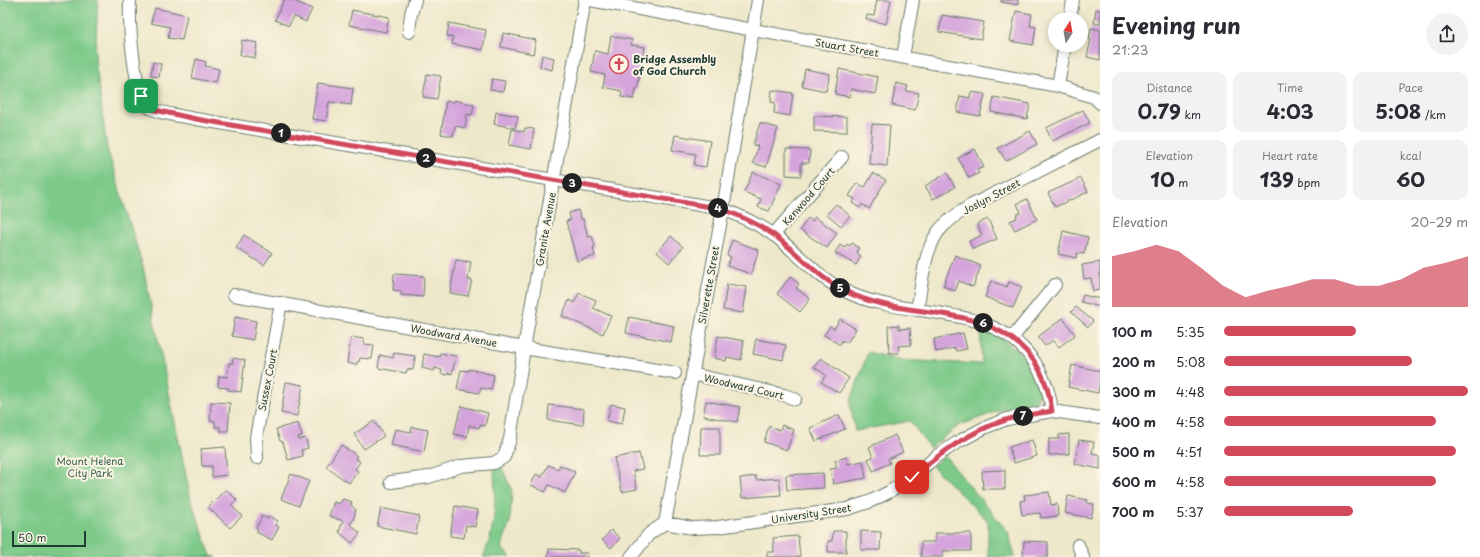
<!DOCTYPE html>
<meta charset="utf-8">
<style>
:root{--surface:#fff;--page:#f2f2f3;--text:#2b2b33;--muted:#7c7c81;--accent:#d1495b}
body{margin:0;font-family:"Playpen Sans",sans-serif;background:var(--page);color:var(--text);height:100vh;display:flex;flex-direction:column;font-size:15px;white-space:nowrap}
*{box-sizing:border-box;margin:0}
p{font-size:13px;color:var(--muted)}
.icon{flex:none;width:22px;height:22px;fill:none;stroke:currentColor;stroke-width:2;stroke-linecap:round;stroke-linejoin:round}
.map{position:relative;flex:1;overflow:hidden}
.side{display:flex;flex-direction:column;background:var(--surface);width:380px}
.side>*{flex:none}
.needle{width:26px;rotate:11deg}
.tools{position:absolute;left:1048px;top:12px;display:grid;gap:8px}
.tools a{display:grid;place-items:center;width:40px;height:40px;border-radius:50%;background:var(--surface);box-shadow:0 2px 10px #0003;font-size:20px}
.scale{position:absolute;left:12px;bottom:10px;width:74px;box-sizing:border-box;padding-left:4px;border:2px solid #1f3d34;border-top:0;font-size:11px;line-height:14px;white-space:nowrap;color:#1f3d34;-webkit-text-stroke:3px #fcf5e5;paint-order:stroke}
.pin{position:absolute;display:grid;place-items:center;width:34px;height:34px;color:#fff;margin:-17px;border-radius:8px;box-shadow:0 2px 6px #0006}
.km{position:absolute;width:20px;height:20px;margin:-10px;border-radius:50%;background:#222;color:#fff;font-size:11px;line-height:20px;text-align:center}
.round{display:grid;place-items:center;flex:none;width:42px;height:42px;border-radius:21px;background:var(--page)}
.headline{display:flex;align-items:center;justify-content:space-between;height:68px;padding:0 12px}
h1{font-size:22px;font-weight:700;line-height:30px}
.metrics{display:grid;grid-template-columns:repeat(3,1fr);gap:6px;height:68px;padding:4px 12px}
.metrics div{display:grid;align-content:center;border-radius:10px;background:var(--page);text-align:center}
.metrics b{font-size:20px;font-weight:700}
.metrics small{font-size:11px;font-weight:400}
.metrics p{font-size:11px}
.chart{height:112px;padding:8px 12px}
.chart p{display:flex;justify-content:space-between}
.chart svg{width:100%;height:72px;margin-top:4px;fill:var(--accent);opacity:.7}
ul{padding:0 12px;list-style:none;font-size:13px}
li{display:grid;grid-template-columns:64px 48px 1fr;align-items:center;height:30px}
li i{height:10px;border-radius:5px;background:var(--accent)}
main{display:flex;flex:1;min-height:0}
.map>svg:first-child{display:block}
.green{fill:#7bc988;stroke:#4d835e}
.building{fill:#d4a3db}
.lines{fill:none;stroke-linecap:round;stroke-linejoin:round}
.minor-casing{stroke:#677969;stroke-width:14}
.minor{stroke:#fff;stroke-width:12}
.route-casing{stroke:#fff;stroke-width:8}
.route{stroke:#d1495b;stroke-width:5}
.labels{text-anchor:middle;dominant-baseline:central;stroke-width:4;stroke-linejoin:round;paint-order:stroke}
.street-label{font-size:10px;fill:#1f3d34;stroke:#fcf5e5}
.poi-label{font-size:10px;font-weight:bold;fill:#1f3d34;stroke:#fcf5e5;text-anchor:start}
.park-label{font-size:10px;fill:#366049;stroke:#fcf5e5}
</style>
<main>
<div class="map">
<svg width="1100" height="557" viewBox="0 0 1100 557">
<rect width="100%" height="100%" fill="#fcf5e5"/>
<filter id="ink" filterUnits="userSpaceOnUse"><feTurbulence type="fractalNoise" baseFrequency=".025" numOctaves="2"/><feDisplacementMap in="SourceGraphic" scale="8" xChannelSelector="R" yChannelSelector="G"/><feConvolveMatrix kernelMatrix="1 2 1 2 8 2 1 2 1" color-interpolation-filters="sRGB"/></filter>
<filter id="wash" filterUnits="userSpaceOnUse"><feTurbulence type="fractalNoise" baseFrequency=".012" numOctaves="4" result="noise"/><feDisplacementMap in="SourceGraphic" scale="16" xChannelSelector="R" yChannelSelector="G"/><feGaussianBlur stdDeviation="0.9" result="paint"/><feColorMatrix in="noise" values="0 0 0 0 0 0 0 0 0 0 0 0 0 0 0 0 0 1.4 0 .05"/><feComposite in="paint" operator="in"/></filter>
<g filter="url(#wash)">
<rect width="100%" height="100%" fill="#eee8cb"/>
<path class="green" d="M0,0H98L95,58L107,148L143,267L191,500L211,556L217,557H0Z
M980,326L999,335L1024,357L1038,387L1039,395L1036,402L1000,410L958,426L930,448L910,421L855,431L850,403L868,352L898,360L982,364Z
M945,456L1008,532L1015,557H988V521L932,466Z
M501,465L512,491L510,522L501,548L511,557H483C497,527 495,501 494,469Z"/>
<g id="blocks">
<path class="building" d="M284,0H292L312,9L306,22L293,16L289,26L275,20Z
M877,0H891L886,24L866,19L867,15L874,16Z
M1001,0H1018V5L1001,2Z
M155,8L187,15L182,40L168,38L170,27L151,23Z
M1096,9L1100,10V24L1094,23Z
M352,10L389,17L386,32L349,25Z
M1016,11L1032,14L1030,26L1036,27L1033,45L1010,41Z
M942,15L984,22L981,39L939,32Z
M449,23L486,30L483,50L452,44L453,37L447,36Z
M1091,28L1100,30V60L1087,57L1091,39H1089Z
M503,33L536,40L533,54L501,47Z
M611,36L632,40L631,45L645,47L637,89H636L634,99L621,97L622,91L603,87L605,75L591,72L595,51L608,54Z
M242,40L257,43L255,58L240,55Z
M542,55L554,58L552,70L540,67Z
M196,59L206,62L205,66L219,69L216,83L192,78Z
M153,62L161,64L159,77L151,76Z
M805,69L830,74L826,91L802,86Z
M839,69L878,77L875,94L851,89L850,97L835,94Z
M427,74L441,76L437,99L423,97Z
M492,79L505,81L503,92L490,90Z
M318,83L353,88L351,105L329,102L326,121L312,119Z
M896,83L908,86L906,91L919,93L915,110L892,105Z
M772,90L793,93L790,116L774,113L775,103L771,102Z
M971,92L985,94L980,116L957,112L960,96L970,98Z
M994,97L1030,104L1027,119L991,112Z
M454,100L474,105L472,115L467,114L465,128L455,126L453,136L441,134L446,101L454,102Z
M1083,110L1090,123L1052,141L1046,128Z
M496,112L518,116L515,128L494,124Z
M814,116L847,117V132L814,131Z
M760,123L778,128L766,167L753,163L758,146L753,145Z
M872,124L890,125L887,166L869,164Z
M525,128L534,129L531,149L509,145L512,129L524,132Z
M1030,131L1037,144L1006,161L998,148Z
M675,135L710,141L706,167L694,165L696,154L672,150Z
M786,149L810,150L809,163H801V176L786,175Z
M975,149L984,167L977,170L979,173L969,178L958,158Z
M753,172L781,184L769,211L758,207L761,199L744,192Z
M873,173L886,180L869,209L862,204L860,208L852,203L855,199L849,196L857,183L865,187Z
M947,173L955,187L933,199L925,186Z
M1081,178L1088,192L1055,207L1048,193Z
M1027,199L1037,219L1015,230L1010,221L1017,218L1016,215L1021,212L1017,204Z
M836,204L850,216L841,226L827,214Z
M578,210L581,219H583L588,237L592,236L595,247L593,248L595,256L577,261L566,221L571,220L569,213Z
M815,217L837,233L827,248L800,230L808,218L812,221Z
M988,219L997,239L973,249L969,241L982,235L977,224Z
M1063,231L1088,237L1084,254L1077,253L1076,258L1058,254Z
M244,235L272,253L264,265L236,248Z
M671,236L683,247L669,263L657,252Z
M732,240L759,250L751,274L727,266L731,257L727,255Z
M852,243L859,248L857,251L858,254L861,256L856,265L835,253L840,245L845,248L847,244L850,246Z
M955,255L981,266L973,287L959,281L955,291L943,286Z
M456,260L471,262L468,280H472L468,296L450,293Z
M1100,262V290L1093,291L1091,278L1084,279L1082,265Z
M394,274L424,276L423,297L401,295V291L393,290Z
M790,277L799,284L796,288L810,299L800,312L777,294Z
M991,281L1007,287L1009,282L1022,287L1013,308L985,297Z
M727,284L747,287L743,313L723,310Z
M579,293L596,300L593,308L611,316L603,334L562,316L569,300L574,303Z
M1083,295L1100,299V307L1081,302Z
M1076,307L1093,321L1088,327L1071,312Z
M235,317L256,321L253,340L232,336Z
M629,317L674,326L671,342L626,333Z
M1063,318L1075,335L1059,347L1053,340L1045,346L1038,337Z
M840,319L856,329L847,343L842,340L840,345L824,335L830,326L834,329Z
M899,325V329L910,328L911,345L898,346L899,353H889L888,326Z
M963,333L967,349L956,351L955,348L936,352L934,339Z
M718,336L744,341L741,360L727,357L726,361L714,358Z
M351,337L364,339V344L374,345L372,359L360,358L359,362H357L356,365L347,363Z
M756,339L786,345L783,360L753,354Z
M394,353L415,356L413,370L407,369L406,373L378,368L380,355L393,358Z
M440,353L456,356L452,374L448,373V375L441,374L442,370L435,368L434,371L422,368L424,354L439,357Z
M233,358L245,360L241,392L228,390L229,388L218,387L219,376L227,377L229,363L232,364Z
M821,358L849,378L839,393L821,382L826,375L814,367Z
M1072,365L1100,371V381L1098,393L1068,387Z
M469,369L494,375L491,390L481,388L479,393L457,389L461,370L469,371Z
M286,382L303,385L297,416L281,413Z
M706,401L740,407L737,422L703,416Z
M211,402L230,403L228,431H220V427H215V421H210Z
M611,404L625,407L622,424L607,421Z
M549,405L584,409L583,425L548,420Z
M461,406L488,413L485,426L480,425L479,428L469,425L467,437L454,434Z
M839,415L845,429L816,441L810,428Z
M374,421L384,436L364,449L354,434Z
M298,423L302,436L298,437L299,440L305,438L308,448L301,450L303,456L288,460L283,442L280,441L276,429Z
M782,425L794,430L787,450L764,442L769,426L780,430Z
M412,427L428,430L424,452L391,445L395,429L411,432Z
M701,427H720V455H700Z
M1069,434V454L1049,455V439H1059V435Z
M895,435L903,452L888,459L890,463L873,471L868,459L873,457L869,447Z
M1032,440L1037,456L1014,463L1009,447Z
M1079,440L1094,442L1092,453L1100,455V469L1075,464Z
M341,445L357,456L355,458L360,462L355,469L358,471L349,483L326,467Z
M225,447L227,475L212,477V466H202L201,449Z
M639,453L643,469L633,471L637,489L622,492L614,458Z
M847,457L848,464L863,461L866,478L833,484L830,469L837,468L835,460Z
M548,465L558,469L560,465L575,472L565,493L549,485L545,492L531,485L536,474L542,477Z
M1005,470V489H983L982,471Z
M823,473L824,488L787,490L786,475Z
M291,474L309,481L299,506L281,499Z
M756,476V480L779,478L781,495L742,498L740,478Z
M226,489L237,500L231,505L242,516L230,528L208,507Z
M1049,492L1051,505L1057,504L1058,516L1041,518L1040,513L1022,515L1020,501L1025,500L1024,495Z
M1068,496L1088,500L1087,503L1094,504L1091,518L1065,513Z
M343,499L352,502L351,505L356,510L353,520L350,524L360,533L352,543L339,532L343,521L329,516L334,502L339,504Z
M455,506L478,510L475,527L466,525L464,538L450,536Z
M381,508L419,516L416,534L377,526Z
M262,516L268,519L269,516L278,521L275,525L279,527L272,540L256,532L258,530L256,528Z
M611,530L620,538L611,548L602,540Z
M833,531H846V552H828V541H832Z
M861,531L881,532L880,550H861Z
M935,533H971V551H943V557H921V542H935Z
M798,536L800,557H767V552H774L773,538Z
M1024,541L1048,542V557H1023Z
M549,549L579,550V553H588L587,557H548Z"/>
</g>
</g>
<g filter="url(#ink)">
<use href="#blocks" fill-opacity="0" stroke="#677969" stroke-width="1"/>
<g class="lines">
<defs>
<path id="minor" d="M130,0C129,21 133,95 149,107C159,114 183,116 196,119L723,209C740,216 759,224 774,235C798,253 818,278 845,291C900,319 980,302 1024,349C1041,367 1049,387 1052,411
M590,0L1058,86L1094,97L1100,103
M1070,19L1073,0
M409,32L411,14L415,0
M903,57L913,0
M1058,86L1065,45
M773,235L842,157
M234,295L524,348L675,373
M917,310C922,285 923,254 938,232C947,220 960,212 972,205L1100,140
M1012,338L1055,285
M692,374L784,395L795,399
M257,458L256,437L281,303
M391,482L429,477L461,466L494,463L504,457L510,439L524,348L585,0
M665,523L692,528L718,527L847,509L869,502L889,492L912,477L938,455L958,442L984,428L1007,419L1052,411L1100,418
M1078,545L1083,557
M631,557L649,534L665,523L723,209L758,0"/>
</defs>
<use href="#minor" class="minor-casing"/>
<use href="#minor" class="minor"/>
</g>
</g>
<g class="lines" filter="url(#ink)">
<defs>
<path id="route" d="M141,96L148,106L155,110L196,119L722,209C740,216 759,224 774,235C798,253 818,278 845,291C903,321 979,301 1026,351C1042,368 1049,389 1052,411C1037,414 1020,415 1006,420C970,431 941,453 912,477"/>
</defs>
<use href="#route" class="route-casing"/>
<use href="#route" class="route"/>
</g>
<defs>
<symbol id="church-ring" viewBox="-11 -11 22 22"><circle r="9.5" fill="#fcf5e5" stroke="#d1495b" stroke-width="1.5"/><path d="M-1.2-6h2.4v3.5h3.3v2.4h-3.3V6h-2.4V-.1h-3.3v-2.4h3.3Z" fill="#d1495b"/></symbol>
</defs>
<g fill-rule="evenodd">
<use href="#church-ring" x="608" y="53" width="22" height="22"/>
</g>
<g class="labels">
<g class="street-label">
<text transform="translate(847 47) rotate(10)">Stuart Street</text>
<text transform="translate(808 196) rotate(-49)">Kenwood Court</text>
<text transform="translate(991 196) rotate(-28)">Joslyn Street</text>
<text transform="translate(545 229) rotate(-80)">Granite Avenue</text>
<text transform="translate(708 285) rotate(-80)">Silverette Street</text>
<text transform="translate(454 335) rotate(10)">Woodward Avenue</text>
<text transform="translate(267 380) rotate(-79)">Sussex Court</text>
<text transform="translate(744 386) rotate(13)">Woodward Court</text>
<text transform="translate(811 513) rotate(-9)">University Street</text>
</g>
<g class="poi-label">
<text x="633" y="58">Bridge Assembly<tspan x="633" dy="12">of God Church</tspan></text>
</g>
<g class="park-label">
<text x="90" y="460">Mount Helena<tspan x="90" dy="12">City Park</tspan></text>
</g>
</g>
</svg>
<div class="tools">
<a><svg class="needle" viewBox="-14 -14 28 28"><path d="M0-13l5 13h-10z" fill="#e53935"/><path d="M0 13l5-13h-10z" fill="#7c7c81"/></svg></a>
</div>
<div class="scale">50 m</div>
<div class="pin" style="left:141px;top:96px;background:#1e9e55"><svg class="icon" aria-label="arrive" viewBox="0 0 24 24"><path d="M6 21V4h12l-3 4 3 4H6"/></svg></div>
<div class="pin" style="left:912px;top:477px;background:#d93025"><svg class="icon" aria-label="check" viewBox="0 0 24 24"><path d="M5 12l5 5 9-10"/></svg></div>
<b class="km" style="left:281px;top:133px">1</b>
<b class="km" style="left:426px;top:158px">2</b>
<b class="km" style="left:572px;top:183px">3</b>
<b class="km" style="left:718px;top:208px">4</b>
<b class="km" style="left:840px;top:288px">5</b>
<b class="km" style="left:983px;top:323px">6</b>
<b class="km" style="left:1023px;top:416px">7</b>
</div>
<section class="side">
<div class="headline"><div><h1>Evening run</h1><p>21:23</p></div><a class="round"><svg class="icon" aria-label="share" viewBox="0 0 24 24"><path d="M12 15V3M7 8l5-5 5 5M5 13v7h14v-7"/></svg></a></div>
<div class="metrics">
<div><p>Distance</p><b>0.79<small> km</small></b></div>
<div><p>Time</p><b>4:03</b></div>
<div><p>Pace</p><b>5:08<small> /km</small></b></div>
</div>
<div class="metrics">
<div><p>Elevation</p><b>10<small> m</small></b></div>
<div><p>Heart rate</p><b>139<small> bpm</small></b></div>
<div><p>kcal</p><b>60</b></div>
</div>
<div class="chart"><p><span>Elevation</span>20–29 m</p>
<svg viewBox="0 0 160 44" preserveAspectRatio="none"><path d="M0 44V13L10 10L20 6L30 10L40 20L50 31L60 38L70 34L80 31L90 27L100 27L110 31L120 31L130 27L140 20L150 17L160 13V44z"/></svg>
</div>
<ul>
<li><b>100 m</b>5:35<i style="width:54%"></i></li>
<li><b>200 m</b>5:08<i style="width:77%"></i></li>
<li><b>300 m</b>4:48<i style="width:100%"></i></li>
<li><b>400 m</b>4:58<i style="width:87%"></i></li>
<li><b>500 m</b>4:51<i style="width:95%"></i></li>
<li><b>600 m</b>4:58<i style="width:87%"></i></li>
<li><b>700 m</b>5:37<i style="width:53%"></i></li>
</ul>
</section>
</main>
